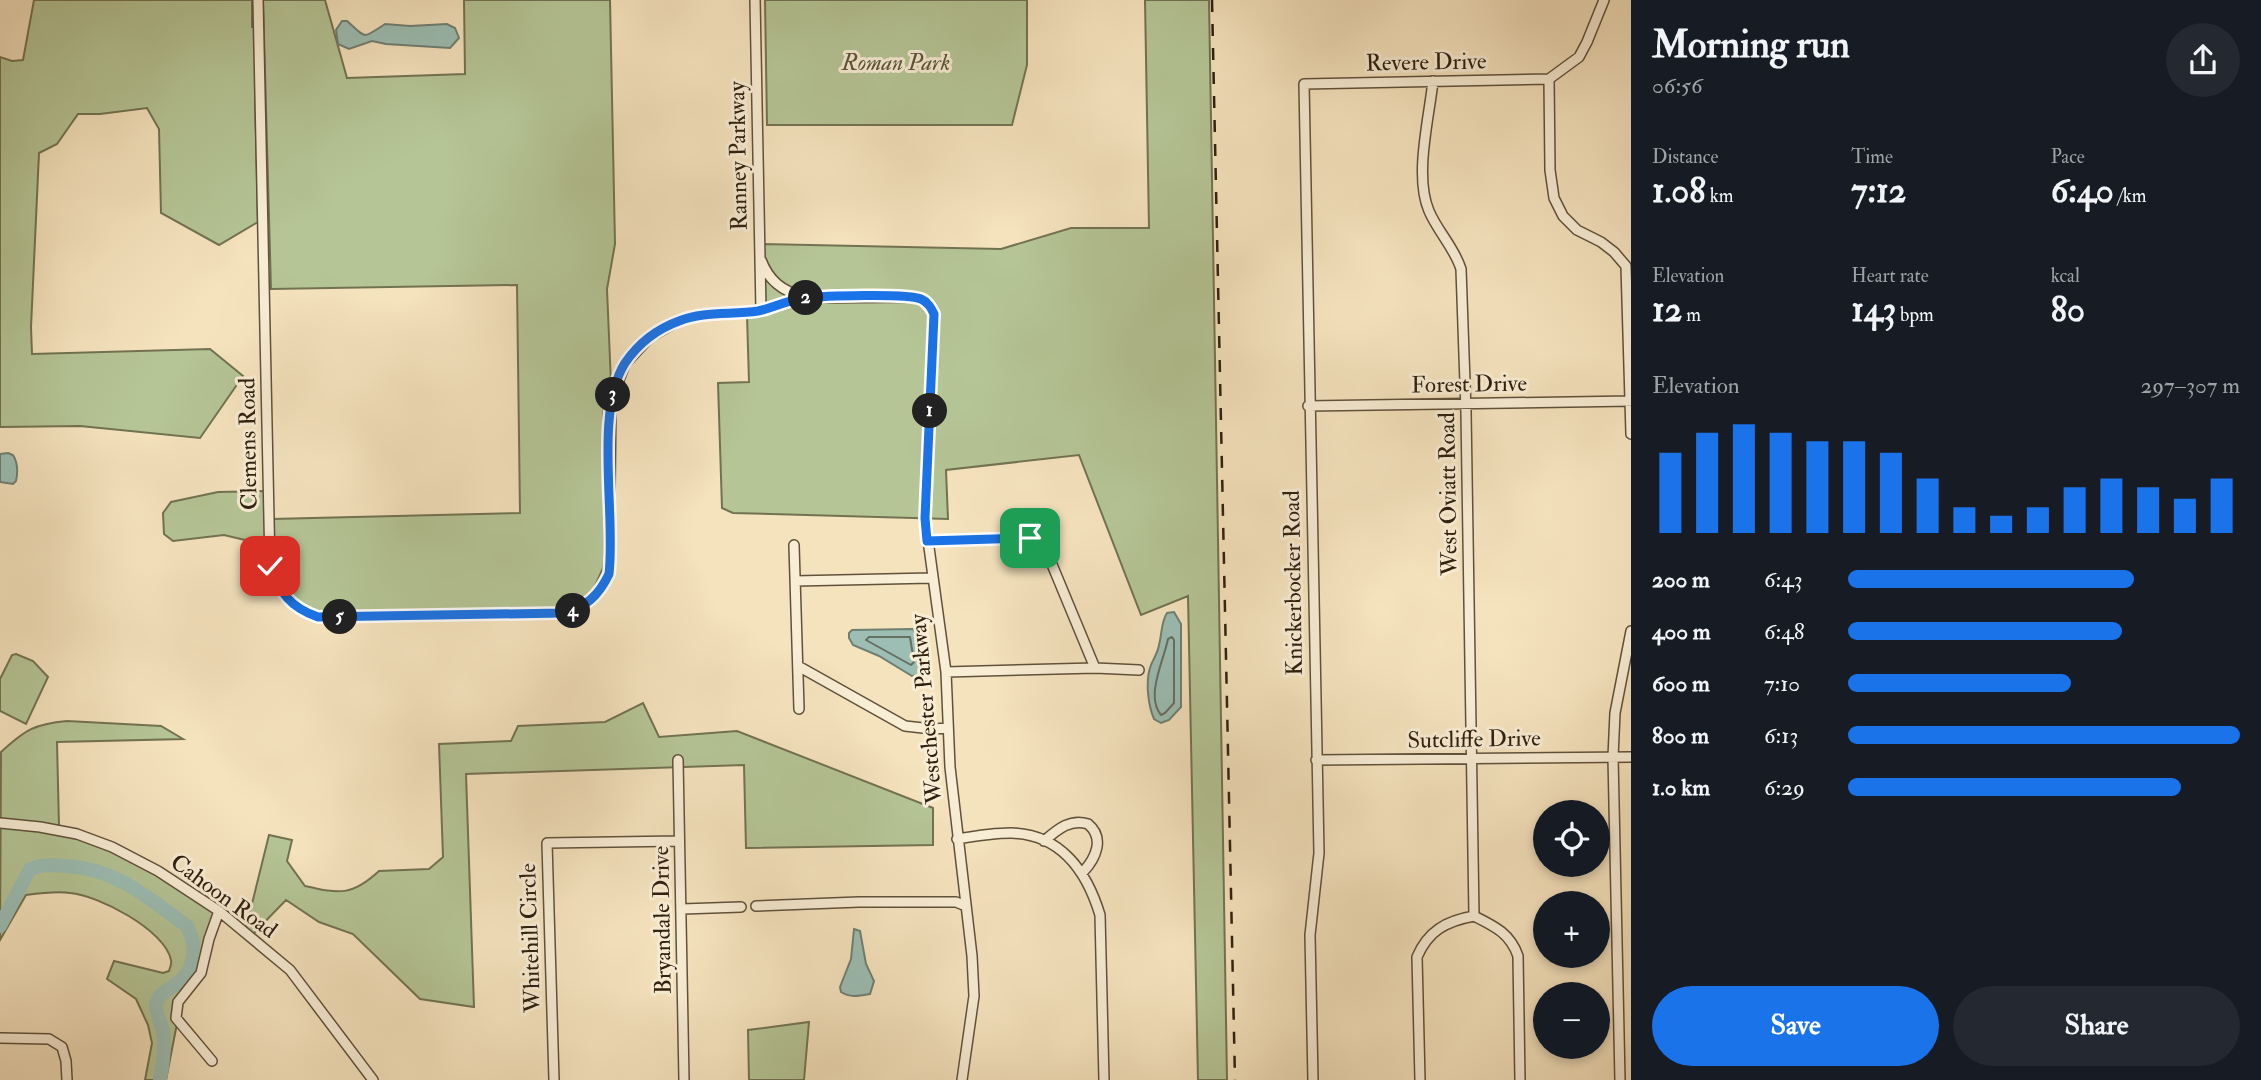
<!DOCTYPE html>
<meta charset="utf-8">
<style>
:root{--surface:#171b24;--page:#242831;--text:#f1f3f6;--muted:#9ea1a6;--accent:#1a73e8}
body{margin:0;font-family:"IM FELL Double Pica",serif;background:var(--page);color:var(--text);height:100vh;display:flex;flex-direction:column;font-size:26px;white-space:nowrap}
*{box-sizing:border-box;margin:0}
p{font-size:23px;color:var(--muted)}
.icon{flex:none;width:38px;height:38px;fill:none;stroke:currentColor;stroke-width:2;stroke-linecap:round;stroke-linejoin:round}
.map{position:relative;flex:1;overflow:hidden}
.panel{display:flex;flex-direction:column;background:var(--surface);width:630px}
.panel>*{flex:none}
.buttons{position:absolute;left:1533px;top:800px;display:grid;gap:14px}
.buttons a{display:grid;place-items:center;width:77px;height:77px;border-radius:50%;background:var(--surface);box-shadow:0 4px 10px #0003;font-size:35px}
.pin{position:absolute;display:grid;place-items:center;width:60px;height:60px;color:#fff;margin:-30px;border-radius:14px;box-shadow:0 4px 10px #0006}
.km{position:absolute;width:35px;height:35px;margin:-18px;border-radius:50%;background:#222;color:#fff;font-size:19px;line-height:35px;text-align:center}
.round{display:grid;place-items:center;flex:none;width:74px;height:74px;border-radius:37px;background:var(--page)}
.headline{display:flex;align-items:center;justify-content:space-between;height:119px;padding:0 21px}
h1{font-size:38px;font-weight:700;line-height:52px}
.figures{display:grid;grid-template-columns:repeat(3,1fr);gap:10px;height:119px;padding:7px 21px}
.figures div{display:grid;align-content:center}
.figures b{font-size:35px;font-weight:700}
.figures small{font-size:19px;font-weight:400}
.figures p{font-size:19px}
.chart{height:196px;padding:14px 21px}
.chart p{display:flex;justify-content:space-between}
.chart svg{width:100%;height:126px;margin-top:7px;stroke:var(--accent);stroke-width:6}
.cta{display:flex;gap:14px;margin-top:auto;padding:14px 21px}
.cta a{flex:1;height:80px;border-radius:42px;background:var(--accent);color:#fff;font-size:28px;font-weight:700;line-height:80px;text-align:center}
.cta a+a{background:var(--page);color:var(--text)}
ul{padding:0 21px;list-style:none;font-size:23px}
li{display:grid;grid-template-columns:112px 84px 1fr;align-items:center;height:52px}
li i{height:18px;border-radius:9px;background:var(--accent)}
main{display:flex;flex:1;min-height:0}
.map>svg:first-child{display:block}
.green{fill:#b5c596;stroke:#727252;stroke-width:2}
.water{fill:#9cbeb4;stroke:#707f72;stroke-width:2}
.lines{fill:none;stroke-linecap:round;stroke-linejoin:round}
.shore{stroke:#666f62;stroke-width:2}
.river{stroke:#9cbeb4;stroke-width:14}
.minor-casing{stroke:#60513b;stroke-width:12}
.minor{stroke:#f8edd5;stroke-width:9}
.rail{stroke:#2f200f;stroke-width:2.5;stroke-dasharray:12 12;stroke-linecap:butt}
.route-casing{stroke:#fff;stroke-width:14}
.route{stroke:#1a73e8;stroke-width:9}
.labels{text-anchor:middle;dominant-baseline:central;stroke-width:6;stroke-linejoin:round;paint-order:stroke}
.park-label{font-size:23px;font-style:italic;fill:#575238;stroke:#f8edd5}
.street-label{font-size:23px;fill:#2f200f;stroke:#f8edd5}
</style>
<main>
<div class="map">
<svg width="1631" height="1080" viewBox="0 0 1631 1080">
<rect width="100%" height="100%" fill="#f5e3be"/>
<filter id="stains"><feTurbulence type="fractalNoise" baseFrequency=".00286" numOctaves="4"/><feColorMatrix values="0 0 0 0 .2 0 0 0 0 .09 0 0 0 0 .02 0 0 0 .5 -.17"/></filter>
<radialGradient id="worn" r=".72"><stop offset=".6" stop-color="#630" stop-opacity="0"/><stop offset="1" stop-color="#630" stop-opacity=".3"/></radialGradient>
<path class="green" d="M34,0H252V27H259L260,93L255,94L258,222L219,245L161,213L159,129L147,108L100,114H78L57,144L39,153L31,327L32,354L210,349L243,376L200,438L80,426L0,427V57L12,61L23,60Z
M263,0H325L347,78L465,74L464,0H610L615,244L607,289L611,384L603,413L606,546L603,568L591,595L577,604L560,609L319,613C272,596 274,562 272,519L520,513L517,285L271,289Z
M765,0H1027V65L1012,125H767Z
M1145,0H1209L1227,1080H1198L1188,596L1141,615L1079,455L946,470L948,519L733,513L722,508L718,383L749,382L747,316L765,314L763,244L1001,249L1071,228H1149Z
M265,491L266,545L224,535L173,541L164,534L163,513L171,502L218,492Z
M16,654L33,661L48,677L26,724L0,711V679L12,655Z
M643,703L659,737L737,731L933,808V845L746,848L744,765L466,774L474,1007L420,999L353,934L319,922L286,900L253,934L246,928L269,835L292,840L287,861L305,886C340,894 352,896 379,871L429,869L443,857L439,744L511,741L518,726L605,722Z
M67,721L161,726L183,739L57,742L59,826L86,834L223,910L212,944L181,1003L166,1080H145L152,1043L148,1025L136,999L107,979L114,961L163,973L169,971C170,967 172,964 171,960C165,930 98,895 70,893C56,891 41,893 26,895L0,940L1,752C25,730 34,724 67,721Z
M809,1022L804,1080H749L748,1030Z"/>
<path class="water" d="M342,21H347C367,38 361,40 385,24L410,26L447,24L455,28L459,38L450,48L386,44L372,41L349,49L338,44L336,30Z
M8,453L13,455C18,463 18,472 16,481L13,484L0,482V454Z
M1174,612L1181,624V707L1169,720L1161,723L1154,719C1148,705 1145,680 1151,665C1154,658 1158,652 1159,645C1162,634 1161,622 1167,613Z
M913,629C923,640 924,663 918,675L912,676L879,656L853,645L849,638V633L852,630Z
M854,929L860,931L866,964L874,981L870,994C859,996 850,998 841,992L840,987L851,959Z"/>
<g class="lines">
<path class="shore" d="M910,637L914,662L911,665L866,640L869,637Z
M1172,637L1174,640V703L1165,713L1161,715C1145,696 1164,660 1168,639Z"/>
<path class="river" d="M0,926L30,869C43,864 53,865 67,866C117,869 148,898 187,926C197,945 196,966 180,981C173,988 157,993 156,1004C155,1012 161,1022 163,1030C165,1047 163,1064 160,1080"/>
<defs>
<path id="minor" d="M258,0L270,566C281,592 290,607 318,617L562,613C586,608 599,595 609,574L611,402L625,364L650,337L680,320L698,315L761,311L805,298L914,297C930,300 935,311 934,326L925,518L946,672L950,767L972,956L974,996L962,1080
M755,0L761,311
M1549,79L1550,170L1554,198L1563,216L1577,230L1601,242L1614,252L1626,266L1631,434
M1549,79L1579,57L1587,42L1604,0
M1433,81C1429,119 1414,176 1429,211C1438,232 1454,247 1461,269L1466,412L1474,916
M761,260C769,281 782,291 804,297
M1308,406L1631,401
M1032,514L1041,538
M927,541L1041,538L1095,668L1139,670
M794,545L799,709
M795,581L931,578
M798,666L905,726L932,729L948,728
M946,672L1095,668
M678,760L684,1080
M1316,760L1631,757
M0,823L40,827L77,834L112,847L158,871L219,911L290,970L373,1080
M957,839C975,836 993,833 1011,833C1061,834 1087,872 1100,915L1104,1080
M1044,841C1057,830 1070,818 1088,824C1105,838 1096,858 1083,872
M756,906L859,902H956L966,906
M682,909L741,907
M1474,916C1494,926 1510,933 1518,956L1520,1080
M0,1038L49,1039L62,1047L66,1061L67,1080
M212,1061L176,1018L178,1002L201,973L209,939L219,911
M554,1080L547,843L679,841
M1313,1080L1310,935L1319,853L1304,84L1549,79
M1420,1080L1417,957C1428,931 1446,921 1474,916
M1620,1080L1613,757L1615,713L1631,631"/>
</defs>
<use href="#minor" class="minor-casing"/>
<use href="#minor" class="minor"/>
<path class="rail" d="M1212,0L1235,1080"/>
</g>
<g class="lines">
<defs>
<path id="route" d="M270,566C281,593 289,607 318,617L562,613C586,608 599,595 609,574C616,515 594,412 625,363C638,344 657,329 679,321C704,311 731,315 758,311C773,308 788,300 804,298C822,296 907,293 921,299C928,302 931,308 934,314L925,518L927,541L1030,538"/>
</defs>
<use href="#route" class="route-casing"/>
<use href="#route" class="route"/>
</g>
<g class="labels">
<g class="park-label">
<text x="896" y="62">Roman Park</text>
</g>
<g class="street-label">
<text transform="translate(1426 62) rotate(-1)">Revere Drive</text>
<text transform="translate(738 156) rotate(-91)">Ranney Parkway</text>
<text transform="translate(1469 384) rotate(-1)">Forest Drive</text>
<text transform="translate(248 444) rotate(-91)">Clemens Road</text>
<text transform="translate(1448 494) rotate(-91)">West Oviatt Road</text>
<text transform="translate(1293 583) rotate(-91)">Knickerbocker Road</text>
<text transform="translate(926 709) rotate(-95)">Westchester Parkway</text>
<text transform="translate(1474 739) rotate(-1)">Sutcliffe Drive</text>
<text transform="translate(224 896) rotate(36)">Cahoon Road</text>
<text transform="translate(662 920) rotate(-91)">Bryandale Drive</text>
<text transform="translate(530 938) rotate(-92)">Whitehill Circle</text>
</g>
</g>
<rect width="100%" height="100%" filter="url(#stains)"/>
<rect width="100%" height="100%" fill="url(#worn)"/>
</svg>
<div class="buttons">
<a><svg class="icon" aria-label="locate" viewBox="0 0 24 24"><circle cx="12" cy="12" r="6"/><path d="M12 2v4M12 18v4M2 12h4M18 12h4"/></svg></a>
<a>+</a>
<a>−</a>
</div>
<div class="pin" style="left:1030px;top:538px;background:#1e9e55"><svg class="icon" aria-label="arrive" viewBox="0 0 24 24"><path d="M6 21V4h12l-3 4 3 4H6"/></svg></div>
<div class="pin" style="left:270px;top:566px;background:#d93025"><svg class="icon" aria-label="check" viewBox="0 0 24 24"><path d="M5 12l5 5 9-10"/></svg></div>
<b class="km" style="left:930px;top:411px">1</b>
<b class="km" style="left:806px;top:298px">2</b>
<b class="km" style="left:613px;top:395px">3</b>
<b class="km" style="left:573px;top:611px">4</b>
<b class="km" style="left:340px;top:617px">5</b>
</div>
<section class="panel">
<div class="headline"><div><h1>Morning run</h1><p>06:56</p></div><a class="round"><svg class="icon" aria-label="share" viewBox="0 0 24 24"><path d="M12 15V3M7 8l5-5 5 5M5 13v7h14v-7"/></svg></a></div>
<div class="figures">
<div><p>Distance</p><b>1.08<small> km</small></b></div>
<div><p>Time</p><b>7:12</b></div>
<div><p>Pace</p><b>6:40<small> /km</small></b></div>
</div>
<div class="figures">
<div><p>Elevation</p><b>12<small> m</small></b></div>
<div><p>Heart rate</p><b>143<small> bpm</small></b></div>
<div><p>kcal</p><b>80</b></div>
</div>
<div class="chart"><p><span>Elevation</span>297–307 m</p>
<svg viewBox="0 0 160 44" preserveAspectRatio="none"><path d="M5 44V16M15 44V9M25 44V6M35 44V9M45 44V12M55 44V12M65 44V16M75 44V25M85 44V35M95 44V38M105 44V35M115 44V28M125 44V25M135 44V28M145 44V32M155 44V25"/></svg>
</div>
<ul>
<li><b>200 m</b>6:43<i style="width:73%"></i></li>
<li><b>400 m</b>6:48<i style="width:70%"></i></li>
<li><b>600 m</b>7:10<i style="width:57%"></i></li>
<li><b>800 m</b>6:13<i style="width:100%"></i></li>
<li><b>1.0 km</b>6:29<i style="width:85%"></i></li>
</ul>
<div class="cta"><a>Save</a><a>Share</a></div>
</section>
</main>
